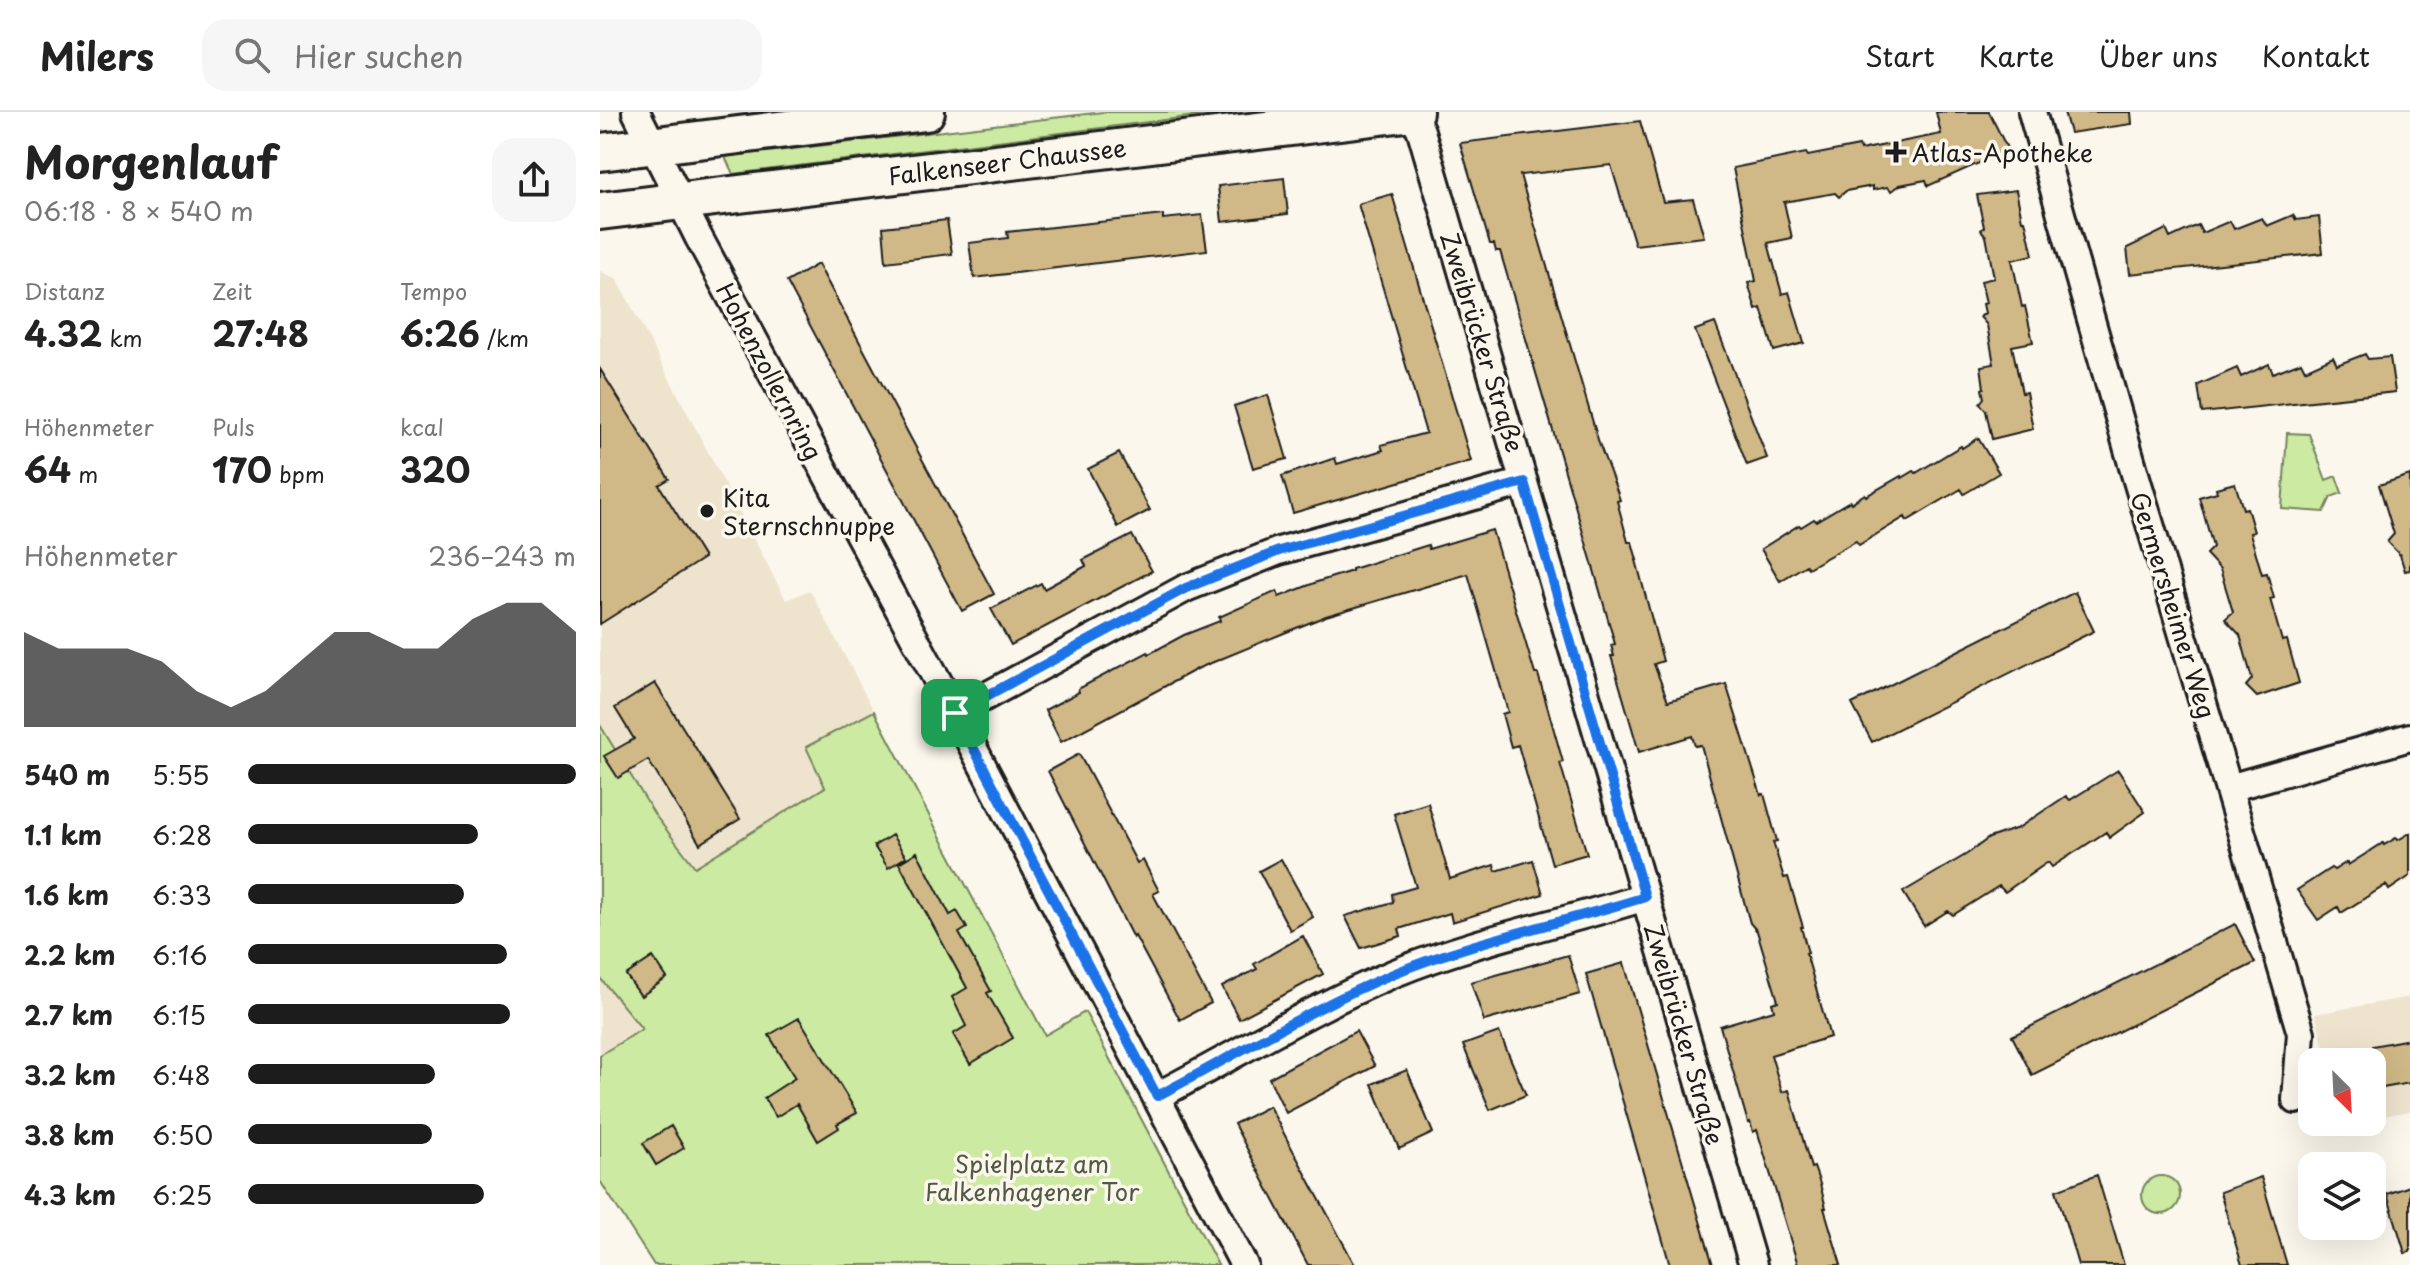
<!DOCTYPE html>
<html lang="de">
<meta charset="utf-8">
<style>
:root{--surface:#fff;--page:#f6f6f6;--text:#222;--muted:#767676;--line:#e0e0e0;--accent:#1c1c1c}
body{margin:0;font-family:"Playpen Sans",sans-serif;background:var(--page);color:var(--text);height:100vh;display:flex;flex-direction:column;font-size:30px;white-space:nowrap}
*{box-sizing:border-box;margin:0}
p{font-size:26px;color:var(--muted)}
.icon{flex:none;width:44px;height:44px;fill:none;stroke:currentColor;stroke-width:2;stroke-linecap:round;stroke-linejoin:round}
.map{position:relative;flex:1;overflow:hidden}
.panel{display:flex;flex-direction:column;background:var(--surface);width:600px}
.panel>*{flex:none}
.needle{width:52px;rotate:156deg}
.controls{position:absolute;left:1698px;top:936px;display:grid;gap:16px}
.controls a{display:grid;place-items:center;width:88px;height:88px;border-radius:16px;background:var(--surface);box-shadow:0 8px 32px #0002;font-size:40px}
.pin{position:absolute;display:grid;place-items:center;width:68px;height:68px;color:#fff;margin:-34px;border-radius:16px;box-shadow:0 4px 12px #0006}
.round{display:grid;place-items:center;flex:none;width:84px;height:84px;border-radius:24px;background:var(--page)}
.head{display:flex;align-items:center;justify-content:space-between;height:136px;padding:0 24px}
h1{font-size:44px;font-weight:700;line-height:60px}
.metrics{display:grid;grid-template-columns:repeat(3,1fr);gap:12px;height:136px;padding:8px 24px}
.metrics div{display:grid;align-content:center}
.metrics b{font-size:34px;font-weight:700}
.metrics small{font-size:22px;font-weight:400}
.metrics p{font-size:22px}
.chart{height:224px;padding:16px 24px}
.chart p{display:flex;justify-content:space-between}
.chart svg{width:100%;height:144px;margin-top:8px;fill:var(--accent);opacity:.7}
ul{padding:0 24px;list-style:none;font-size:26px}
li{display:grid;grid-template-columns:128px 96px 1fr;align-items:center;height:60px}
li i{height:20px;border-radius:10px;background:var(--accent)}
header{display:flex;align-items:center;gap:48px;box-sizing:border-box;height:112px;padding:0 40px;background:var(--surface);border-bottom:2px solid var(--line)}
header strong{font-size:38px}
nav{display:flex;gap:44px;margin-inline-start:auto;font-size:28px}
.search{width:560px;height:72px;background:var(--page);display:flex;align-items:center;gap:20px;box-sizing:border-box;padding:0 28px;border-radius:24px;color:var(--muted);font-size:30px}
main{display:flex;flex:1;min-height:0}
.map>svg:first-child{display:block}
.built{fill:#eee4ce}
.green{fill:#cceaa1;stroke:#74835e;stroke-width:2}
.building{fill:#d0b887;stroke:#1c1c1c;stroke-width:2}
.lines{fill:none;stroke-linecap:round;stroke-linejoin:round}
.minor-casing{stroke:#1c1c1c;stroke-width:32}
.secondary-casing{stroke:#1c1c1c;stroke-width:42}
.minor{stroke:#fbf7ec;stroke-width:26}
.secondary{stroke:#fbf7ec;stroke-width:36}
.route-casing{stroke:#fff;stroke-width:16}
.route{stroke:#1a73e8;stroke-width:10}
.poi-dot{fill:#1c1c1c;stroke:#fbf7ec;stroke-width:3}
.labels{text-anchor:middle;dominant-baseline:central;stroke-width:7;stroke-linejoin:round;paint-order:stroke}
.poi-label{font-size:24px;fill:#1c1c1c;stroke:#fbf7ec;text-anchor:start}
.street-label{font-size:24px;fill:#1c1c1c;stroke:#fbf7ec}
.park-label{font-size:24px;fill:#515a44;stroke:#fbf7ec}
</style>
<header>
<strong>Milers</strong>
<div class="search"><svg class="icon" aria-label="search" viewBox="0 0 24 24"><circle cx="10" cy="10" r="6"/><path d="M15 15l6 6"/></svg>Hier suchen</div>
<nav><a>Start</a><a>Karte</a><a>Über uns</a><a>Kontakt</a></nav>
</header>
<main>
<section class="panel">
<div class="head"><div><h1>Morgenlauf</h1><p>06:18 · 8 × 540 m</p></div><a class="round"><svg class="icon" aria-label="share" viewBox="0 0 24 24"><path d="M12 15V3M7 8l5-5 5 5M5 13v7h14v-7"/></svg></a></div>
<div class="metrics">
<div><p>Distanz</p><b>4.32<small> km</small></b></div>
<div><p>Zeit</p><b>27:48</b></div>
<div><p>Tempo</p><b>6:26<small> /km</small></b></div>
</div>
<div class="metrics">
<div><p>Höhenmeter</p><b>64<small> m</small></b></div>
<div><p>Puls</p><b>170<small> bpm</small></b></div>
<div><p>kcal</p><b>320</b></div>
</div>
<div class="chart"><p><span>Höhenmeter</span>236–243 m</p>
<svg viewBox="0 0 160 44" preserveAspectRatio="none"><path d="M0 44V15L10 20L20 20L30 20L40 24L50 33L60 38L70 33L80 24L90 15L100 15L110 20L120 20L130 11L140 6L150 6L160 15V44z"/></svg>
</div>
<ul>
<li><b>540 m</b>5:55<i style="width:100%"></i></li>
<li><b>1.1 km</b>6:28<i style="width:70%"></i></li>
<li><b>1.6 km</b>6:33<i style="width:66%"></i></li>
<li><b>2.2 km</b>6:16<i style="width:79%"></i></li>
<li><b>2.7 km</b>6:15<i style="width:80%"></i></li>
<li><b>3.2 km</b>6:48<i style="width:57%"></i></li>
<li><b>3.8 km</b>6:50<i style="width:56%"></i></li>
<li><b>4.3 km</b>6:25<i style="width:72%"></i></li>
</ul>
</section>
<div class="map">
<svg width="1810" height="1153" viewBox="0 0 1810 1153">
<rect width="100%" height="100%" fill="#fbf7ec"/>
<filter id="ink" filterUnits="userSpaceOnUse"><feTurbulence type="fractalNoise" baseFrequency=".0125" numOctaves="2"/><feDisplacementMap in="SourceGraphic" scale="16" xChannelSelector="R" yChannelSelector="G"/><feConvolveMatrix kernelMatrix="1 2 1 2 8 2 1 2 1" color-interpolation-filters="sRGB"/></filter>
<g filter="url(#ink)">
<path class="built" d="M0,159L17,167L186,488L210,478L274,599L206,635L226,675L95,756L55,703L0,613Z
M0,866L42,917L0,943Z
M1810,885V999L1772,1006V950H1728L1715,902Z"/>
<path class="green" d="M503,0H628L133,62L125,45Z
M1687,321L1709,322L1726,368L1736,364L1742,381L1731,385L1724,400L1682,397Z
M274,599L445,923L485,900L618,1153H54L0,1069V943L42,917L0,866V613L55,703L95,755L225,675L206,635Z
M1542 1083a19 19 0 1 1 38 0a19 19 0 1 1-38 0Z"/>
<path class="building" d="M1336,0H1389L1408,38L1328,74L1326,68L1300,73L1292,79L1287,75L1273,78V74L1246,79L1239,85L1235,81L1184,90L1192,126L1168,131L1182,182L1189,180L1204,231L1174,239L1161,196L1156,198L1148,171L1156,169L1133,56L1206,41L1208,44L1259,34L1260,38L1341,22Z
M1464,0H1531L1532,12L1470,21Z
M1040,9L1063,90L1093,87L1104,125L1035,133L1011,53L920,63L999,331L1017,379L1020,388L1017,389L1028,430H1032L1037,448H1036L1063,549L1054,552L1068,589L1126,572L1161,683L1164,682L1177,729L1173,730L1184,766L1188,765L1203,815H1201L1208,841H1206L1230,925L1171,943L1182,980L1189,978L1211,1056L1214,1055L1220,1072L1226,1096H1224L1241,1153H1198L1157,1018L1153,1020L1150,1010L1148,1011L1120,914L1174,898L1172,891L1178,889L1157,819L1150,811L1101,633L1095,634L1092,624L1039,640L1011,544H1014L1011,533L1015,532L992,451L900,139H896L894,132H890L860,31Z
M684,66L688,102L622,110L618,74Z
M1416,78L1422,108H1425L1433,143L1412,148L1422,195L1425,194L1433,230L1412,234L1422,281L1426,280L1433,317L1392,327L1386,299L1380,291L1384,286L1382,277L1384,276L1381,254L1394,252L1387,213L1380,205L1385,201L1383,192L1386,191L1381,169L1394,166L1386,124L1381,118L1384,115L1377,83Z
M792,82L871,349L693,401L682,364L735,346L737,352L783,338L781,333L826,321L758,92Z
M563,103V107L602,103L607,138L374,166L369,131L408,126L407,120Z
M1693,103L1696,108L1719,105L1723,141L1530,162L1527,136L1566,117L1570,126L1598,113L1602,121L1630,109L1634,117L1662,106L1667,114Z
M347,108L352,142L286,150L283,115Z
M218,152L394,482L362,499L187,170Z
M1115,211L1167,346L1147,353L1095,218Z
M1765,242L1768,247L1790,245L1795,280L1602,301L1598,273L1637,256L1641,265L1669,252L1673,261L1701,250L1705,258L1733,245L1737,253Z
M0,257L69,367L59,373L104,446L0,512Z
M668,283L687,347L653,356L634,294Z
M1378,326L1399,361L1364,382L1361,377L1307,409L1305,405L1259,433L1256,429L1208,456L1206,453L1180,469L1161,437L1199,413L1201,415L1214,407L1216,409L1250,389L1251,391L1265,382L1266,384L1301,364L1302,366L1314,359L1316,361L1361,334L1362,336Z
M519,341L550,398L518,415L488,357Z
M1810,363V458L1805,459L1800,443L1787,430L1794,422L1779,373Z
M1635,371L1643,397L1647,396L1654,420L1650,421L1662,462L1667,461L1674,486L1670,487L1682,529L1687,528L1699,571L1657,585L1646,574L1652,567L1640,523L1625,507L1633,500L1620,457L1606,442L1613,435L1599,385L1617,380L1616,376Z
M892,418L935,562H938L963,650L960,651L987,742L952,752L918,633L911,635L902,602L908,600L868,462L726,504L684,521L599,556L461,630L445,598L479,580L478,577L548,540L549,542L584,523L620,509L619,505L677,479L679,485L717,470L752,459V457L828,433L829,437Z
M532,423L552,459L411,533L391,497L441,471L444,477L486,454L483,448Z
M1475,480L1494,519L1272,630L1252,592Z
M55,571L140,707L100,732L48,648L18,666L4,644L34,627L15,596Z
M479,642L537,751L543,748L559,779L553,782L611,891L580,908L535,824L533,826L448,659Z
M1518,658L1545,700L1509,726L1506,720L1452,755L1448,750L1405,780L1399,774L1353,803L1348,799L1324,814L1303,780L1367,742L1389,726L1418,716L1466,684L1470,688Z
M828,691L850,767L894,753L896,759L933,748L943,782L852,810L850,801L799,817L801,824L761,836L745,804L793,790L792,782L816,775L794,702Z
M1810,721V764L1789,778L1786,773L1741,801L1738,795L1718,808L1697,778L1731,756L1734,758L1747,750L1748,753L1783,731L1784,733L1796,726L1798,728Z
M292,723L306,745L288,756L274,734Z
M317,740L350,803L357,799L367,816L359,821L391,879L387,881L413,926L370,952L353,922L366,914L352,885L367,876L299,751Z
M681,747L713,805L690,818L659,759Z
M1635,812L1655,851L1432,963L1412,924Z
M703,824L723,862L639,907L622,875L657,857L654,852Z
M968,843L980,882L884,909L871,870Z
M53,845L67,866L41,884L26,863Z
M1024,851L1113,1153H1070L986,862Z
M199,906L257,1001L237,1012L239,1016L218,1029L197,992L176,1005L164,986L195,966L169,923Z
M756,919L775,954L686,1001L669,966Z
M899,920L926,983L890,998L863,933Z
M1810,927V971L1772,978V934Z
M807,958L833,1021L799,1037L772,972Z
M669,994L755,1153H708L634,1012Z
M71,1014L84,1036L56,1053L43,1031Z
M1497,1063L1524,1153H1478L1456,1078Z
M1661,1065L1687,1153H1642L1620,1080Z
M1810,1074V1140L1805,1141L1787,1082Z"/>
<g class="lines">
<defs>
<path id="minor" d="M36,0L99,126L355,601L644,1153
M812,0L821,19L1153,1153
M1432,0L1533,355L1701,921L1696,988
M355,601L586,476L679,439L924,370
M1629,676L1810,625
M557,984C636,943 713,895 795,861C875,828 963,811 1045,785"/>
<path id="secondary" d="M0,40L326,0
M0,99L814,0"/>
</defs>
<use href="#minor" class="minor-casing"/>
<use href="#secondary" class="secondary-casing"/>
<use href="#minor" class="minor"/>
<use href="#secondary" class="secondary"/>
</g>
</g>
<g class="lines" filter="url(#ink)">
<defs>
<path id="route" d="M924,370L1045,785C963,811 875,828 795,861C713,895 636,943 557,984L355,601L586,476L679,439Z"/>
</defs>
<use href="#route" class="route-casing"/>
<use href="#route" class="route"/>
</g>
<g class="poi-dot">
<path d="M1292 28h8v8h8v8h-8v8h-8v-8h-8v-8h8z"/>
<circle cx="107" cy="399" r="8"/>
</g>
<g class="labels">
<g class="poi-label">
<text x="1312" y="40">Atlas-Apotheke</text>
<text x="123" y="385">Kita<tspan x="123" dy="28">Sternschnuppe</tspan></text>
</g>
<g class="street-label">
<text transform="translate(407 49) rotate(-7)">Falkenseer Chaussee</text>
<text transform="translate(883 230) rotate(73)">Zweibrücker Straße</text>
<text transform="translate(170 259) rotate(62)">Hohenzollernring</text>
<text transform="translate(1574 493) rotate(73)">Germersheimer Weg</text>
<text transform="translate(1085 922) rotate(74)">Zweibrücker Straße</text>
</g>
<g class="park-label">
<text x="432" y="1051">Spielplatz am<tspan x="432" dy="28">Falkenhagener Tor</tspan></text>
</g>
</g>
</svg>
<div class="controls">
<a><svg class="needle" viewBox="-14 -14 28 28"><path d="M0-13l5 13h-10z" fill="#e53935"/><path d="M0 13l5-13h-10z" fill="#767676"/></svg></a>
<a><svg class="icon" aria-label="layers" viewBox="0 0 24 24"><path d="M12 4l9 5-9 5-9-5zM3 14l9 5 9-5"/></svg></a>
</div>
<div class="pin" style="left:355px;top:601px;background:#1e9e55"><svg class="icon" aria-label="arrive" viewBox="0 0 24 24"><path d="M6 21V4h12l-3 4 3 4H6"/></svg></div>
</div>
</main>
